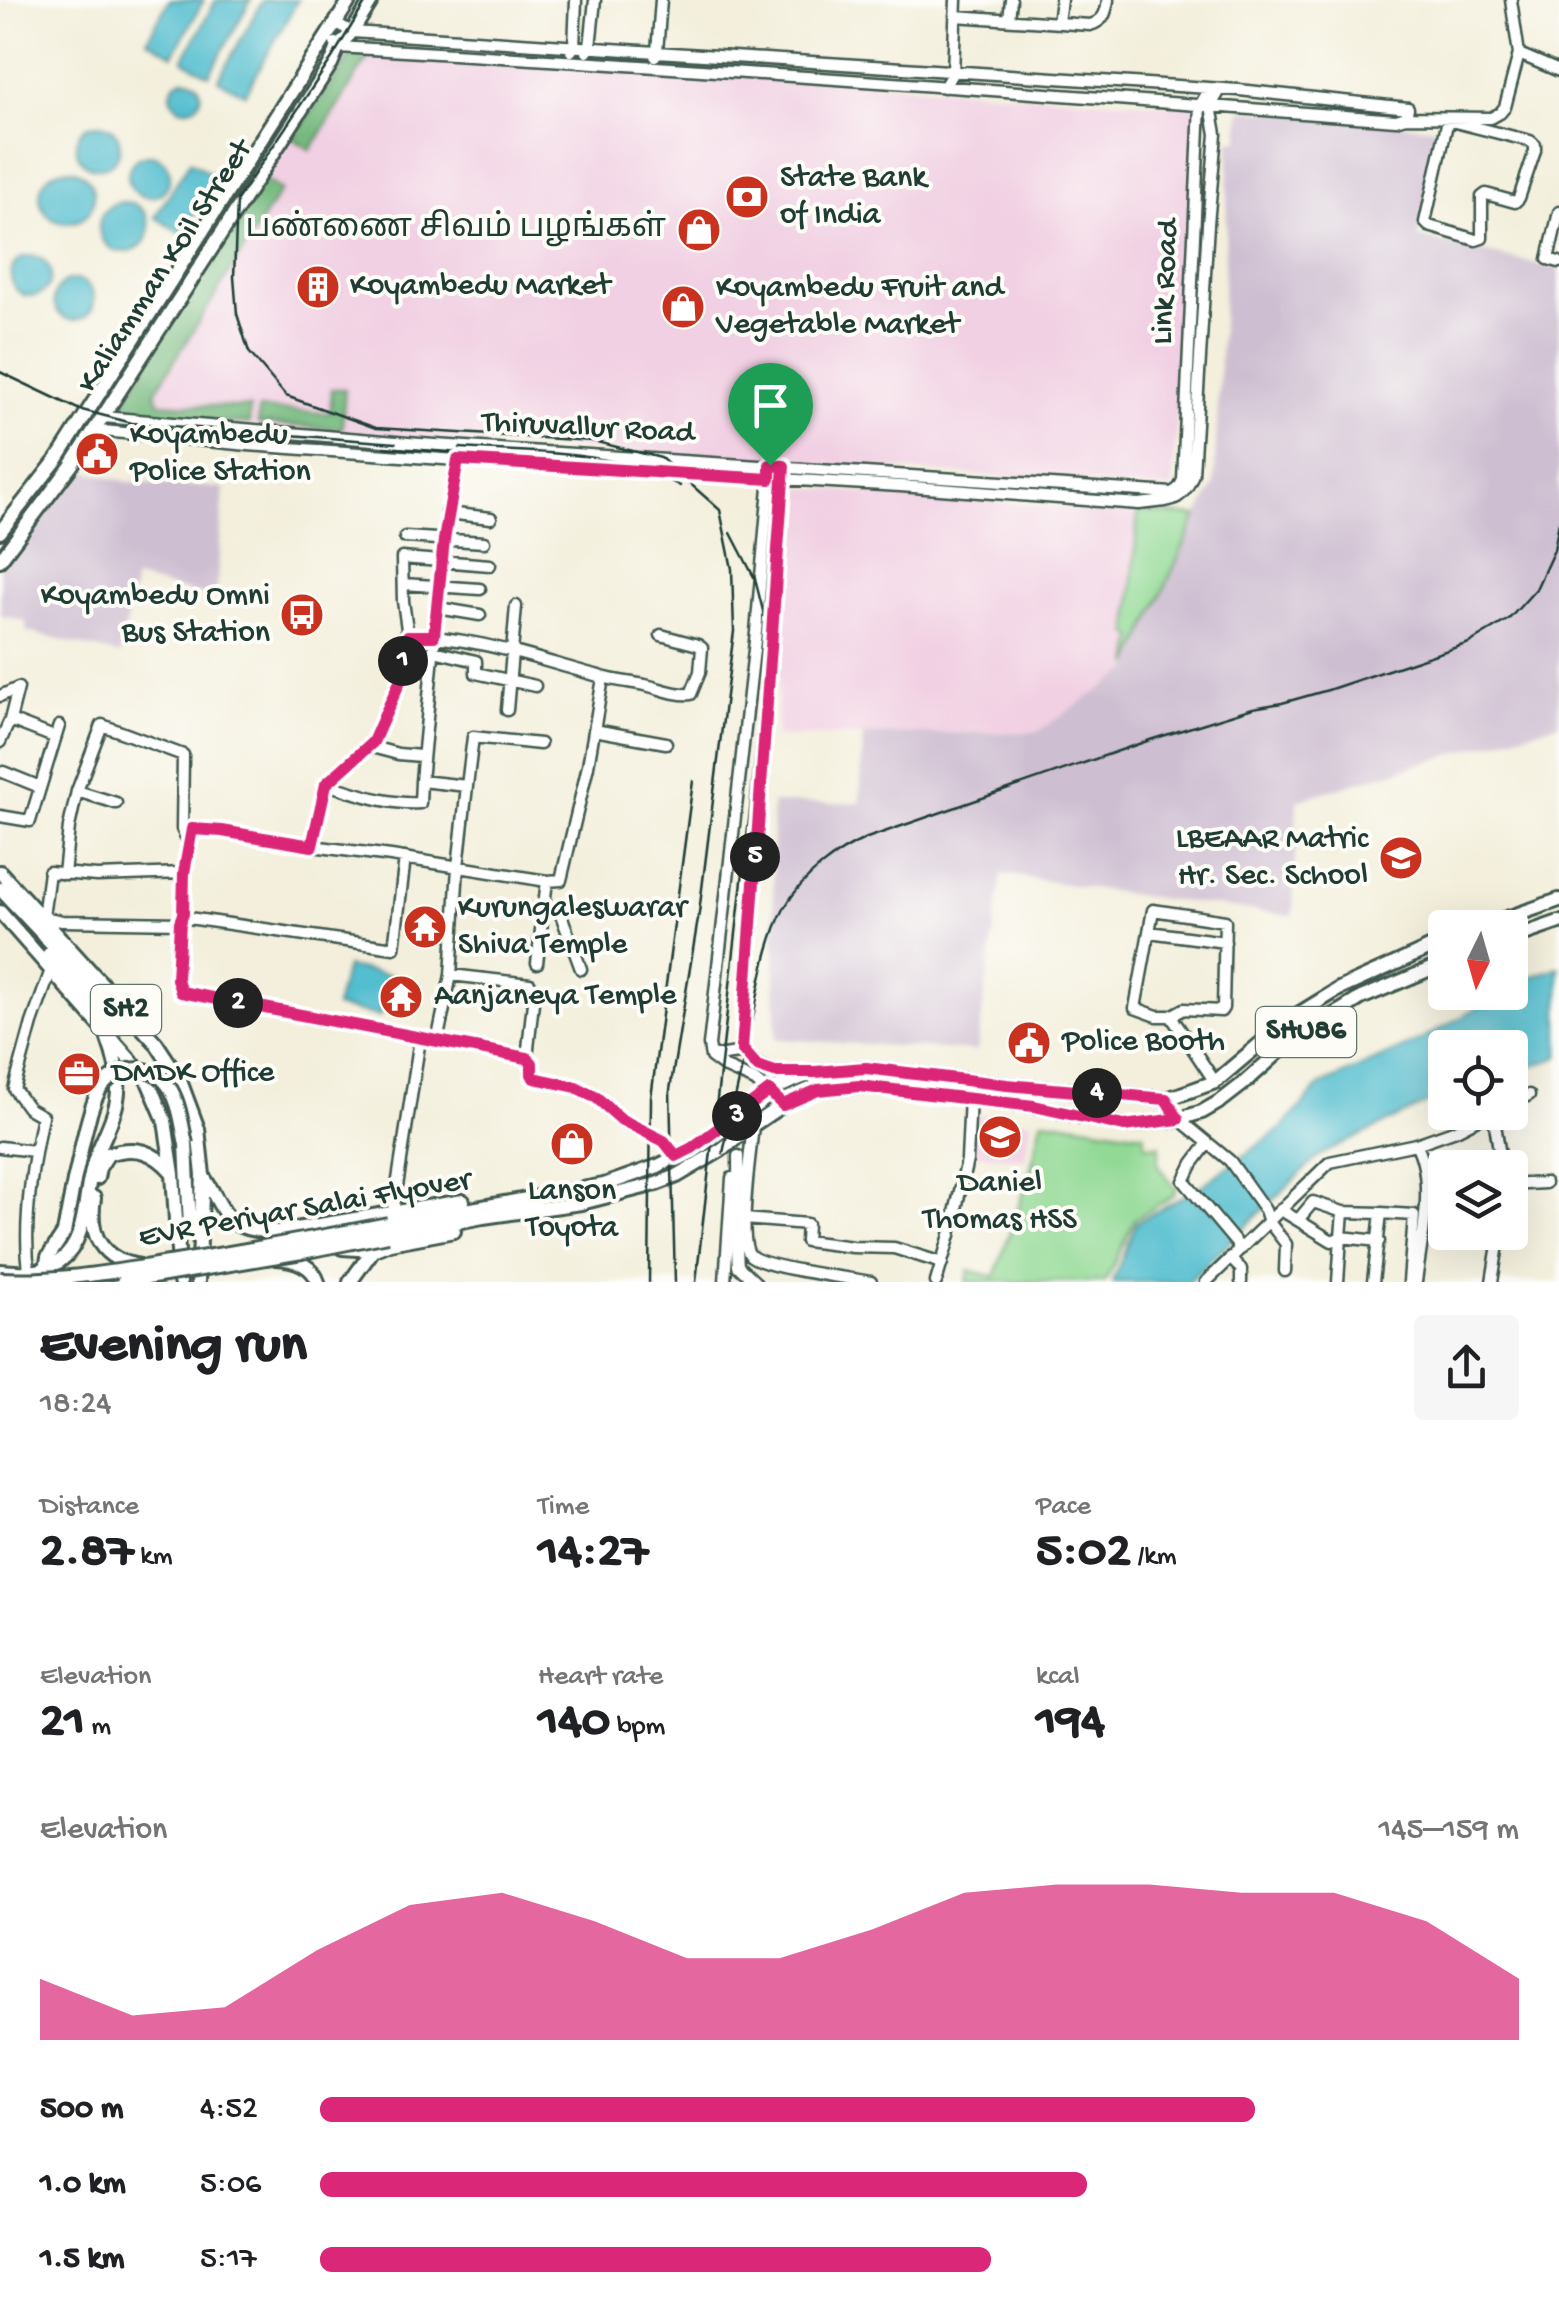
<!DOCTYPE html>
<meta charset="utf-8">
<style>
:root{--surface:#fff;--page:#f6f6f6;--text:#202124;--muted:#757577;--accent:#db2777}
body{margin:0;font-family:"Gochi Hand","Noto Sans Tamil",sans-serif;background:var(--page);color:var(--text);height:100vh;display:flex;flex-direction:column;font-size:38px;white-space:nowrap}
*{box-sizing:border-box;margin:0}
p{font-size:32px;color:var(--muted)}
.icon{flex:none;width:55px;height:55px;fill:none;stroke:currentColor;stroke-width:2;stroke-linecap:round;stroke-linejoin:round}
.map{position:relative;height:1282px;overflow:hidden}
.side{display:flex;flex-direction:column;background:var(--surface);flex:1}
.side>*{flex:none}
.needle{width:65px;rotate:185deg}
.fabs{position:absolute;left:1428px;top:910px;display:grid;gap:20px}
.fabs a{display:grid;place-items:center;width:100px;height:100px;border-radius:10px;background:var(--surface);box-shadow:0 10px 40px #0002;font-size:50px}
.pin{position:absolute;display:grid;place-items:center;width:85px;height:85px;color:#fff;margin:-102px -42px;border-radius:50% 50% 50% 0;rotate:-45deg;box-shadow:0 0 10px #0007}
.pin .icon{rotate:45deg}
.km{position:absolute;width:50px;height:50px;margin:-25px;border-radius:50%;background:#222;color:#fff;font-size:28px;line-height:50px;text-align:center}
.round{display:grid;place-items:center;flex:none;width:105px;height:105px;border-radius:10px;background:var(--page)}
.headline{display:flex;align-items:center;justify-content:space-between;height:170px;padding:0 40px}
h1{font-size:55px;font-weight:800;line-height:75px}
.stats{display:grid;grid-template-columns:repeat(3,1fr);gap:15px;height:170px;padding:10px 40px}
.stats div{display:grid;align-content:center}
.stats b{font-size:50px;font-weight:800}
.stats small{font-size:28px;font-weight:400}
.stats p{font-size:28px}
.chart{height:280px;padding:20px 40px}
.chart p{display:flex;justify-content:space-between}
.chart svg{width:100%;height:180px;margin-top:10px;fill:var(--accent);opacity:.7}
ul{padding:0 40px;list-style:none;font-size:32px}
li{display:grid;grid-template-columns:160px 120px 1fr;align-items:center;height:75px}
li i{height:25px;border-radius:12px;background:var(--accent)}
.map>svg:first-child{display:block}
.built{fill:#f1d0e3}
.industrial{fill:#cebed1}
.green{fill:#91d994;stroke:#588b64;stroke-width:2.5}
.forest{fill:#74b97e;stroke:#4a7b59;stroke-width:2.5}
.water{fill:#53becf;stroke:#397e82;stroke-width:2.5}
.lines{fill:none;stroke-linecap:round;stroke-linejoin:round}
.minor-casing{stroke:#3f584d;stroke-width:15}
.major-casing{stroke:#3f584d;stroke-width:18}
.minor{stroke:#fff;stroke-width:10}
.major{stroke:#fff;stroke-width:12}
.rail{stroke:#1f3d34;stroke-width:2.5}
.major-bridge-casing{stroke:#3f584d;stroke-width:18;stroke-linecap:butt}
.major-bridge{stroke:#fff;stroke-width:12}
.route-casing{stroke:#fff;stroke-width:20}
.route{stroke:#db2777;stroke-width:12}
.labels{text-anchor:middle;dominant-baseline:central;stroke-width:8;stroke-linejoin:round;paint-order:stroke}
.shield{fill:#fdfcf7;stroke:#62766e;stroke-width:2.5}
.shield-label{font-size:30px;font-weight:bold;fill:#1f3d34}
.poi-label{font-size:32px;fill:#1f3d34;stroke:#fdfcf7;text-anchor:start}
.street-label{font-size:32px;fill:#1f3d34;stroke:#fdfcf7}
</style>
<div class="map">
<svg width="1559" height="1282" viewBox="0 0 1559 1282">
<rect width="100%" height="100%" fill="#fdfcf7"/>
<filter id="ink" filterUnits="userSpaceOnUse"><feTurbulence type="fractalNoise" baseFrequency=".01" numOctaves="2"/><feDisplacementMap in="SourceGraphic" scale="20" xChannelSelector="R" yChannelSelector="G"/><feConvolveMatrix kernelMatrix="1 2 1 2 8 2 1 2 1" color-interpolation-filters="sRGB"/></filter>
<filter id="wash" filterUnits="userSpaceOnUse"><feTurbulence type="fractalNoise" baseFrequency=".0048" numOctaves="4" result="noise"/><feDisplacementMap in="SourceGraphic" scale="40" xChannelSelector="R" yChannelSelector="G"/><feGaussianBlur stdDeviation="2.25" result="paint"/><feColorMatrix in="noise" values="0 0 0 0 0 0 0 0 0 0 0 0 0 0 0 0 0 1.4 0 .05"/><feComposite in="paint" operator="in"/></filter>
<g filter="url(#wash)">
<rect width="100%" height="100%" fill="#f3efdc"/>
<path class="built" d="M350,45L1202,107L1172,489L598,449L491,445L115,415L114,407Z
M790,487L1138,512L1129,633L1134,637L1128,672L1037,732L776,737Z
M974,1114L1032,1121L1025,1159L970,1154Z"/>
<path class="industrial" d="M1241,109L1440,128L1418,237L1559,269V723L1297,800L1293,916L1148,897L1002,874L977,1051L776,1039L772,803H860L863,735L1037,732L1128,671L1130,668L1197,516L1214,486L1230,140H1239Z
M72,468L128,482L224,488L216,598L135,579L120,655L27,632L25,621L0,615V567Z"/>
<path class="green" d="M1138,512L1197,516L1130,665L1134,637L1129,633Z
M1042,1120C1077,1122 1109,1130 1144,1134L1145,1145H1160L1158,1165L1176,1188L1174,1195L1135,1219L1105,1282H967L969,1270L995,1277L1031,1169Z"/>
<path class="forest" d="M353,51H372L311,150L293,139Z
M265,180L281,190L155,392L160,403L250,408L249,424L123,417V407L126,400L237,200Z
M332,389H345L342,429L258,424L259,409L330,413Z"/>
<path class="water" d="M169,0H204L173,55L147,40Z
M216,0H251L209,75L183,60Z
M263,0H298L245,94L218,80Z
M171 94a15 15 0 1 1 30 0a15 15 0 1 1-30 0Z
M76 146a22 22 0 1 1 44 0a22 22 0 1 1-44 0Z
M128 176a21 21 0 1 1 42 0a21 21 0 1 1-42 0Z
M190,161L217,178L182,234L155,217Z
M40 196a27 27 0 1 1 54 0a27 27 0 1 1-54 0Z
M99 227a25 25 0 1 1 50 0a25 25 0 1 1-50 0Z
M11 276a20 20 0 1 1 40 0a20 20 0 1 1-40 0Z
M54 300a20 20 0 1 1 40 0a20 20 0 1 1-40 0Z
M346,967L390,975L380,1016L335,1007Z
M1559,967V1057L1510,1074V1048H1445V1095L1320,1155L1188,1282H1112L1137,1222L1200,1187L1282,1128L1319,1086L1421,1040L1504,993L1510,992V989L1534,976Z"/>
</g>
<g filter="url(#ink)">
<g class="lines">
<defs>
<path id="minor" d="M955,16L1090,25C1104,21 1106,13 1108,0
M1009,19L1011,0
M1058,22L1061,0
M336,23L352,32L1239,90L1408,108L1406,117
M335,43L338,47C691,68 1043,93 1396,120L1406,117L1491,118L1500,113L1505,107L1519,54L1511,0
M571,51L574,47L576,0
M587,52L590,47L595,0
M1519,54L1559,71
M655,56L657,52L661,0
M944,87L953,72L956,0
M1451,121L1530,141L1535,145V151L1519,198L1515,202L1486,194L1482,197V238L1476,240L1429,226L1425,222L1447,124Z
M1559,212L1548,259L1559,262
M103,417L420,444L1172,493L1179,488L1183,480L1200,105L1209,90
M93,430L248,445L457,460L900,486L1139,504C1168,500 1182,505 1193,474L1208,224L1216,134L1211,106L1220,90
M770,476L756,632L709,1045L711,1057L726,1068L755,1081L783,1105
M783,477L742,1049C759,1073 781,1072 808,1072
M447,513L491,518
M405,537L484,542
M490,565L402,558L403,601L408,636L400,681L373,741L326,784L312,846L391,856L547,881L561,880L588,766L603,678
M403,584L480,589
M438,608L480,615
M408,636C475,636 535,659 599,676C614,681 630,682 645,685C660,688 676,696 691,694L700,672L702,648L698,645L661,635
M434,651L476,661V673L535,686
M0,696L18,688
M507,710L516,606
M10,720L18,688
M594,730L666,743
M0,742L10,720L54,737
M368,746L398,754L421,756
M3,772L40,787
M421,781L444,540L457,460
M326,784C357,793 386,805 420,803L421,781L467,786L458,867L451,975L437,1042
M467,786L473,737L540,744
M77,791L116,803
M0,816L30,821L59,726
M312,846L222,831L192,829L184,873L183,914L181,923L177,979L181,992L527,1058
M64,874L69,827L77,791L102,725L183,755L182,829L189,843
M547,881L544,905L560,912L581,969
M517,908L543,912
M1153,910L1225,921L1223,1008L1221,1011L1184,1009L1171,1016H1157L1135,1008Z
M182,917L394,948L405,858
M181,923L62,921L43,917L49,872L97,876L184,873
M1149,932L1225,942
M537,963L544,905
M451,975L530,984L534,993L527,1058L532,1063V1074L534,1079L575,1087L597,1097L622,1121L664,1141L677,1155
M1171,1016L1215,1082
M711,1057L744,1052
M1167,1099L1179,1119L1230,1161L1265,1210L1269,1222L1286,1244L1285,1271
M1510,1104L1529,1095
M1493,1112L1502,1168
M753,1125C751,1149 737,1240 750,1255C762,1268 849,1278 871,1282
M1208,1143L1193,1163L1184,1181L1241,1249
M1416,1144L1456,1130L1491,1112
M0,1147L34,1151
M738,1156C739,1192 735,1229 738,1266L755,1282
M1510,1185L1545,1183
M1281,1210L1332,1241L1341,1237L1343,1212L1381,1213
M393,1212L420,1039
M744,1219L807,1224L806,1241L853,1247L894,1248L942,1263
M1298,1220L1313,1202L1343,1212
M1231,1259L1241,1269V1282
M29,1271C23,1223 32,1164 42,1116L28,1108L14,1089L32,1023L51,970
M725,1282L732,1178
M936,1282L950,1235L967,1160L970,1097
M1206,1282L1330,1162L1416,1144C1436,1180 1421,1242 1416,1282
M1338,1282L1341,1237L1379,1241
M1373,1282L1381,1213L1414,1215L1409,1282
M1492,1282L1500,1232"/>
<path id="major" d="M0,532L58,458L350,0
M0,560L71,466L331,64L338,47L352,32L372,0
M0,872L156,1043L179,1078L198,1129L203,1175L198,1282
M0,889L113,1009L129,1016
M0,912L147,1079L165,1121L173,1174L180,1282
M1478,928L1559,900
M1510,939L1559,922
M49,954L105,1015L109,1032
M186,1144L190,1227L200,1240
M203,1176C229,1216 222,1230 278,1232L463,1201
M97,1178L99,1168L108,1154C135,1145 154,1151 172,1172
M94,1198C88,1235 101,1260 140,1266
M388,1224L604,1185L658,1166L693,1148L769,1091L815,1072L866,1068L1007,1085L1167,1099L1215,1082L1287,1021L1339,989L1445,941
M388,1235L483,1217L581,1203L656,1184L677,1176L721,1150L753,1125L787,1102L817,1090L859,1086L970,1097L1034,1106L1125,1126L1179,1119L1202,1112L1221,1101L1243,1084L1289,1043L1361,998L1445,963
M342,1248L373,1250L390,1243L454,1231
M276,1258C294,1259 312,1264 318,1282
M46,1269L48,1257L64,1233L74,1181
M0,1271C21,1273 43,1274 60,1261C90,1239 83,1190 95,1159C102,1139 114,1120 117,1100C121,1079 115,1058 108,1039
M350,1282L373,1250"/>
</defs>
<use href="#minor" class="minor-casing"/>
<use href="#major" class="major-casing"/>
<use href="#minor" class="minor"/>
<use href="#major" class="major"/>
<path class="rail" d="M367,0L332,58L237,200L234,277L237,314L249,352L286,396L376,428L593,441L661,458L720,510L732,569L734,631L699,913L670,1090L675,1282
M0,372L78,409L132,423L396,443
M384,447L473,454
M460,448C534,453 613,449 680,486
M723,1153C733,1108 743,1063 753,1017C761,981 767,939 785,907C803,876 835,852 867,838L1153,739L1253,708L1282,703L1328,690L1469,643L1509,619L1536,589L1554,550L1559,522
M649,1282L651,1098L693,781
M696,1282L750,811L765,648L763,611L755,579L731,533"/>
<defs>
<path id="major-bridge" d="M74,1181C81,1154 85,1122 96,1097C109,1065 154,1058 171,1090C180,1106 182,1126 186,1144
M0,1279C60,1282 117,1271 176,1262C247,1250 318,1238 388,1224
M123,1282L302,1252L388,1235"/>
</defs>
<use href="#major-bridge" class="major-bridge-casing"/>
<use href="#major-bridge" class="major-bridge"/>
</g>
</g>
<g class="lines" filter="url(#ink)">
<defs>
<path id="route" d="M458,460L770,479V465L784,466L742,1049L757,1066L775,1072H815L866,1068L1007,1085L1166,1099L1178,1119L1124,1126L1034,1106L859,1086L818,1090L783,1105L769,1091L692,1148L676,1156L664,1141L622,1120L597,1098L576,1087L534,1078L532,1074V1063L527,1058L181,992L177,979L180,922L183,914L184,873L192,829L222,831L312,846L326,784L373,742L400,681L408,636H434L444,540Z"/>
</defs>
<use href="#route" class="route-casing"/>
<use href="#route" class="route"/>
</g>
<defs>
<symbol id="bank-disc" viewBox="-11 -11 22 22"><circle r="9.5" fill="#c8321e" stroke="#fdfcf7"/><path d="M-6-4H6V4H-6ZM0-2.3a2.3 2.3 0 1 0 0 4.6a2.3 2.3 0 1 0 0-4.6Z" fill="#fff"/></symbol>
<symbol id="shop-disc" viewBox="-11 -11 22 22"><circle r="9.5" fill="#c8321e" stroke="#fdfcf7"/><path d="M-5-2.5h2.3a2.7 3.5 0 0 1 5.4 0H5L5.5 6h-11ZM-1.5-2.5h3a1.5 2.3 0 0 0-3 0Z" fill="#fff"/></symbol>
<symbol id="building-disc" viewBox="-11 -11 22 22"><circle r="9.5" fill="#c8321e" stroke="#fdfcf7"/><path d="M-4-6H4V6H1V3H-1V6H-4ZM-2.5-4.3h1.7v1.8h-1.7ZM.8-4.3h1.7v1.8H.8ZM-2.5-1h1.7V.8h-1.7ZM.8-1h1.7V.8H.8Z" fill="#fff"/></symbol>
<symbol id="civic-disc" viewBox="-11 -11 22 22"><circle r="9.5" fill="#c8321e" stroke="#fdfcf7"/><path d="M-.6-6.5H3V-4.5H.6V-3L4-1V1h2V6H-6V1h2V-1L-.6-3ZM-1.2 2.5V6h2.4V2.5Z" fill="#fff"/></symbol>
<symbol id="bus-disc" viewBox="-11 -11 22 22"><circle r="9.5" fill="#c8321e" stroke="#fdfcf7"/><path d="M-5-6H5V4H4V6H2V4H-2V6H-4V4H-5ZM-3.5-4V0h7V-4ZM-3.5 1.2v1.5H-2V1.2ZM2 1.2v1.5H3.5V1.2Z" fill="#fff"/></symbol>
<symbol id="school-disc" viewBox="-11 -11 22 22"><circle r="9.5" fill="#c8321e" stroke="#fdfcf7"/><path d="M0-5L7-2L0 1L-7-2ZM-4 1L0 2.5L4 1V4Q0 6-4 4Z" fill="#fff"/></symbol>
<symbol id="temple-disc" viewBox="-11 -11 22 22"><circle r="9.5" fill="#c8321e" stroke="#fdfcf7"/><path d="M0-6L5-2H3V0L6.5 2.5H4V6H1.5V3h-3V6H-4V2.5H-6.5L-3 0V-2H-5Z" fill="#fff"/></symbol>
<symbol id="office-disc" viewBox="-11 -11 22 22"><circle r="9.5" fill="#c8321e" stroke="#fdfcf7"/><path d="M-6-3h4V-5.5h4V-3h4V5H-6ZM-1-4.5V-3h2v-1.5ZM-6 0V1H6V0Z" fill="#fff"/></symbol>
</defs>
<g fill-rule="evenodd">
<use href="#bank-disc" x="722" y="172" width="50" height="50"/>
<use href="#shop-disc" x="674" y="205" width="50" height="50"/>
<use href="#building-disc" x="293" y="262" width="50" height="50"/>
<use href="#shop-disc" x="658" y="282" width="50" height="50"/>
<use href="#civic-disc" x="72" y="429" width="50" height="50"/>
<use href="#bus-disc" x="277" y="590" width="50" height="50"/>
<use href="#school-disc" x="1376" y="833" width="50" height="50"/>
<use href="#temple-disc" x="400" y="902" width="50" height="50"/>
<use href="#temple-disc" x="376" y="972" width="50" height="50"/>
<use href="#civic-disc" x="1004" y="1018" width="50" height="50"/>
<use href="#office-disc" x="54" y="1049" width="50" height="50"/>
<use href="#school-disc" x="975" y="1112" width="50" height="50"/>
<use href="#shop-disc" x="547" y="1119" width="50" height="50"/>
</g>
<g class="labels">
<g class="shield">
<rect x="91" y="985" width="70" height="50" rx="8"/>
<rect x="1256" y="1007" width="100" height="50" rx="8"/>
</g>
<g class="shield-label">
<text x="126" y="1010">SH2</text>
<text x="1306" y="1032">SHU86</text>
</g>
<g class="poi-label">
<text x="780" y="179">State Bank<tspan x="780" dy="37">of India</tspan></text>
<text x="666" y="230" text-anchor="end">பண்ணை சிவம் பழங்கள்</text>
<text x="350" y="287">Koyambedu Market</text>
<text x="716" y="289">Koyambedu Fruit and<tspan x="716" dy="37">Vegetable Market</tspan></text>
<text x="130" y="436">Koyambedu<tspan x="130" dy="37">Police Station</tspan></text>
<text x="270" y="597" text-anchor="end">Koyambedu Omni<tspan x="270" dy="37">Bus Station</tspan></text>
<text x="1368" y="840" text-anchor="end">LBEAAR Matric<tspan x="1368" dy="37">Hr. Sec. School</tspan></text>
<text x="458" y="909">Kurungaleswarar<tspan x="458" dy="37">Shiva Temple</tspan></text>
<text x="434" y="997">Aanjaneya Temple</text>
<text x="1062" y="1043">Police Booth</text>
<text x="112" y="1074">DMDK Office</text>
<text x="1000" y="1184" text-anchor="middle">Daniel<tspan x="1000" dy="37">Thomas HSS</tspan></text>
<text x="572" y="1192" text-anchor="middle">Lanson<tspan x="572" dy="37">Toyota</tspan></text>
</g>
<g class="street-label">
<text transform="translate(166 267) rotate(-57)">Kaliamman Koil Street</text>
<text transform="translate(1167 282) rotate(-87)">Link Road</text>
<text transform="translate(588 429) rotate(3)">Thiruvallur Road</text>
<text transform="translate(305 1210) rotate(-10)">EVR Periyar Salai Flyover</text>
</g>
</g>
</svg>
<div class="fabs">
<a><svg class="needle" viewBox="-14 -14 28 28"><path d="M0-13l5 13h-10z" fill="#e53935"/><path d="M0 13l5-13h-10z" fill="#757577"/></svg></a>
<a><svg class="icon" aria-label="locate" viewBox="0 0 24 24"><circle cx="12" cy="12" r="6"/><path d="M12 2v4M12 18v4M2 12h4M18 12h4"/></svg></a>
<a><svg class="icon" aria-label="layers" viewBox="0 0 24 24"><path d="M12 4l9 5-9 5-9-5zM3 14l9 5 9-5"/></svg></a>
</div>
<div class="pin" style="left:770px;top:465px;background:#1e9e55"><svg class="icon" aria-label="arrive" viewBox="0 0 24 24"><path d="M6 21V4h12l-3 4 3 4H6"/></svg></div>
<b class="km" style="left:403px;top:661px">1</b>
<b class="km" style="left:238px;top:1003px">2</b>
<b class="km" style="left:737px;top:1116px">3</b>
<b class="km" style="left:1097px;top:1093px">4</b>
<b class="km" style="left:755px;top:857px">5</b>
</div>
<section class="side">
<div class="headline"><div><h1>Evening run</h1><p>18:24</p></div><a class="round"><svg class="icon" aria-label="share" viewBox="0 0 24 24"><path d="M12 15V3M7 8l5-5 5 5M5 13v7h14v-7"/></svg></a></div>
<div class="stats">
<div><p>Distance</p><b>2.87<small> km</small></b></div>
<div><p>Time</p><b>14:27</b></div>
<div><p>Pace</p><b>5:02<small> /km</small></b></div>
</div>
<div class="stats">
<div><p>Elevation</p><b>21<small> m</small></b></div>
<div><p>Heart rate</p><b>140<small> bpm</small></b></div>
<div><p>kcal</p><b>194</b></div>
</div>
<div class="chart"><p><span>Elevation</span>145–159 m</p>
<svg viewBox="0 0 160 44" preserveAspectRatio="none"><path d="M0 44V29L10 38L20 36L30 22L40 11L50 8L60 15L70 24L80 24L90 17L100 8L110 6L120 6L130 8L140 8L150 15L160 29V44z"/></svg>
</div>
<ul>
<li><b>500 m</b>4:52<i style="width:78%"></i></li>
<li><b>1.0 km</b>5:06<i style="width:64%"></i></li>
<li><b>1.5 km</b>5:17<i style="width:56%"></i></li>
</ul>
</section>
